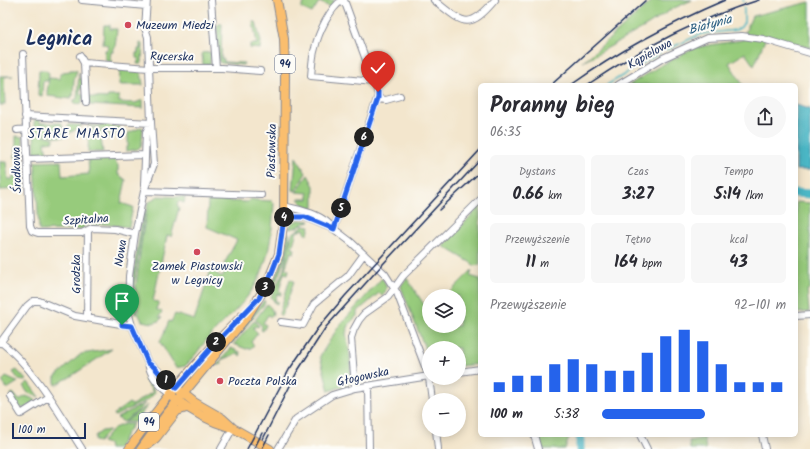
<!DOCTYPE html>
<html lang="pl">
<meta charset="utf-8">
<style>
:root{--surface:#fff;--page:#f7f7f7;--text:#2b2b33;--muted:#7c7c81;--accent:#2563eb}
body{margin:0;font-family:Kalam,sans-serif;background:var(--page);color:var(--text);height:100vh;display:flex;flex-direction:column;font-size:15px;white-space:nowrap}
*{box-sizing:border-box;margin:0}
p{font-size:13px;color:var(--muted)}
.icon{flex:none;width:22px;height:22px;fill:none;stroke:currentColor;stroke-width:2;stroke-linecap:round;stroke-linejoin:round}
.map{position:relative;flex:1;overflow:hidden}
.panel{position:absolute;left:478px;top:83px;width:320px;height:354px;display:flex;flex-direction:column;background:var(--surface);border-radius:6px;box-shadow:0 2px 10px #0003}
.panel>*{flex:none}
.controls{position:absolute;left:422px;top:289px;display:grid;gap:8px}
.controls a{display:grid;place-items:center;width:44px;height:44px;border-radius:50%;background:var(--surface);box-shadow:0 2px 10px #0003;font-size:20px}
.scale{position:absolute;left:12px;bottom:10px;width:74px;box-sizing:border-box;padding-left:4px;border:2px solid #1b2f5e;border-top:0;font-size:11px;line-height:14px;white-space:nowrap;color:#1b2f5e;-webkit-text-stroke:3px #fdfcf7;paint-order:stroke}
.pin{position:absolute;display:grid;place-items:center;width:34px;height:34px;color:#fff;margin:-41px -17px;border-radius:50% 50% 50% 0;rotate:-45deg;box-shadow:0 0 4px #0007}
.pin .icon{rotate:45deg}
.km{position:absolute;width:20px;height:20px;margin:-10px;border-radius:50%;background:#222;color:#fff;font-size:11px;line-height:20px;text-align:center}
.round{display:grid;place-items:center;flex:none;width:42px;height:42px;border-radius:21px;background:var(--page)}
.overview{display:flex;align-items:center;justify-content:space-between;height:68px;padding:0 12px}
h1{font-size:22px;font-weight:700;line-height:30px}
.metrics{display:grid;grid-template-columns:repeat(3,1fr);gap:6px;height:68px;padding:4px 12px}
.metrics div{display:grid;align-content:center;border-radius:6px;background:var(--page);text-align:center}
.metrics b{font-size:17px;font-weight:700}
.metrics small{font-size:11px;font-weight:400}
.metrics p{font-size:11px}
.chart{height:112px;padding:8px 12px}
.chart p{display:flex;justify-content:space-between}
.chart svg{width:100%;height:72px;margin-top:4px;stroke:var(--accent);stroke-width:6}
ul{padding:0 12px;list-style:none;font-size:13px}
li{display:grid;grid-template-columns:64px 48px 1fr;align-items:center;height:30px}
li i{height:10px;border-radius:5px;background:var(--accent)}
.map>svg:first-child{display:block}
.green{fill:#97cb7c;stroke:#597d6d}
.water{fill:#4bb7c6;stroke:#337392}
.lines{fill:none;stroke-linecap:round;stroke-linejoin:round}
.stream{stroke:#4bb7c6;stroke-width:1.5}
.river{stroke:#4bb7c6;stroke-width:9}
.minor-casing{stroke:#878a96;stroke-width:8}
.major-casing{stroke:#878a96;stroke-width:10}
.minor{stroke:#fff;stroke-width:6}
.major{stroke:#fabe6e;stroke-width:8}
.rail{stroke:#1b2f5e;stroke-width:1.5}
.route-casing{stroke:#fff;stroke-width:8}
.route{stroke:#2563eb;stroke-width:5}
.poi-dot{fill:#d1495b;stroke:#fdfcf7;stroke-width:1.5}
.labels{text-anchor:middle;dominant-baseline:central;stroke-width:4;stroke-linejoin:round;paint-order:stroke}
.shield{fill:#fdfcf7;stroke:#5f6c8c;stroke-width:1}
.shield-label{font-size:11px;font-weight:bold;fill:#1b2f5e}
.poi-label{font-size:12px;fill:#1b2f5e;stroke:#fdfcf7;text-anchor:start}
.street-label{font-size:12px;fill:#1b2f5e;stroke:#fdfcf7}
.water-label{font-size:13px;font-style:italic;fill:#2c5f82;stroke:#fdfcf7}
.neighbourhood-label{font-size:13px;letter-spacing:1px;fill:#1b2f5e;stroke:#fdfcf7}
.town-label{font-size:20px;font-weight:bold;fill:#1b2f5e;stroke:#fdfcf7}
</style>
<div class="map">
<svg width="810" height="449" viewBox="0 0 810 449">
<rect width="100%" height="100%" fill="#fdfcf7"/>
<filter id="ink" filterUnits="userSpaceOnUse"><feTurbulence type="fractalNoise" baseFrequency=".025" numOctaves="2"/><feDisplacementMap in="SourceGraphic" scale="8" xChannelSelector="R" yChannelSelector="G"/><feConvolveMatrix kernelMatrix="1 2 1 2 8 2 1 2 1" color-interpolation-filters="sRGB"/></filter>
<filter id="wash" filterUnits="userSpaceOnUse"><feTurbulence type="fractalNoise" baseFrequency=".012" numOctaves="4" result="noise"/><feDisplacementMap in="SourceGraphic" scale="16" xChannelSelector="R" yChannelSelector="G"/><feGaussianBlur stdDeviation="0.9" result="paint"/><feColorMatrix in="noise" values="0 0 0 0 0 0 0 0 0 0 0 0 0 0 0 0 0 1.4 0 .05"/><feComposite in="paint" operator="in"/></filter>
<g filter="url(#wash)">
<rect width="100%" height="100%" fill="#f3e6cd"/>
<path class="green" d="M306,0H335L330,7L319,2L312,13L301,8Z
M653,0H692L672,9L648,25L583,62Z
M810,2V48L767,35L754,66L745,53L729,63L743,85H629L658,67L697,47L742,40L752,16Z
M253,22H256L261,42L260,49L250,48V44H257Z
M219,24H222L221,59H224V62L244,63L243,65L221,63L219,62L217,26Z
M104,25H110V29H117L115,48H113V52H111L110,59L112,60V62L107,61L105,58V50H107L108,45L103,44Z
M140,43L143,44L142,63L141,64H137L139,58H136V53H138V49H140Z
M211,52L210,64L203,65L202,53Z
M120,69L141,71L143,85H119Z
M39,70H45L49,73L48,81H43L42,96L38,95Z
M70,70H77L74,80L73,96H71V99L48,96L47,92L49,78L60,79V74L63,72L70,71Z
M79,73V79H83V88L80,89V94L84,95V98H82V104L74,103V100L77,99Z
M0,76H13L4,77L5,105H0Z
M108,96H119V102L135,103L143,100V108L90,105L89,97L107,98Z
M36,119H40V123H62V128L68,129V125H83L63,137H58L34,131V122Z
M86,122H89L91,125L100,126L102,122L108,123L110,127H120V133L115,134L89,125L88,123Z
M89,127L110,135V138L101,139L103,152H88Z
M142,127L143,129C141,147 145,149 126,151V148L128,147V133Z
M34,132L54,138V141L45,142L47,155L35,156Z
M16,136L23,137V156L14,157V155H16Z
M296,157L306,173L295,191L293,190Z
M115,158V162L118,165V174L126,180L121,203L133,207L129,227L103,224L84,226L83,229L39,231L35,162L61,161L62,176L89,174L88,159Z
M0,160L1,162H6L8,179H13V176H24L25,189L0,190Z
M308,175L314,186V207L313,209L303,204L298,199H308V193L296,192Z
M158,196L185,197L184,203L180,201L177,204L179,208L171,237L169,235L167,236L153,301L159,302L156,309L162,312L159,317L162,318L159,321L153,323L142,321L139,315L135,294L142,237L148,203Z
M251,199L256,200L272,201L274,203C272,235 269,267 250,293C238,310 222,323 208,338C203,344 190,363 185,366C182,367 178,367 176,368L160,342L169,321L171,322L175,314L194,320L211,270L222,277L228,268L224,264L237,240L207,227L208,200L247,202Z
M796,202L810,203V289L807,290L809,312L796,313Z
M480,206V265L473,266V264L443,246Z
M143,210H145L133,291L137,314H135L131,290Z
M298,220L310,221C302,223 297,229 289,229L291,224Z
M304,225L310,226L308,234L304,233L305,230L301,229L300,231H297L292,248L295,249L294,253L291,252L285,269L289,270L288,274L284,273L279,291L282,292L281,295L277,294L275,301L279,302L276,304L271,297L283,272L292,234Z
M288,232C295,242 275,284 269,295C269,287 277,275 280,266C284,255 286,244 288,232Z
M472,270L470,276L480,279V364L459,366V348H429V359L401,287L402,284L406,279V277L429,312V326H459V296H446Z
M382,278C387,285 388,290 382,296L379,293L357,312V316L350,323L346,333L350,356L351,383L329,391L320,356L339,326Z
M290,279L294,281L286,305L281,316L279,314Z
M264,300L265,303L232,343V341Z
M267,304L271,308L273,313L271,317L268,315L263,323L266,325L263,331L261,330L262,326L255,320Z
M254,321L259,326L258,327L256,326L253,328L258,333L251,342L254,345L251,348L246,349L234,344Z
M231,348L240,352L241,355L240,356L238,353L221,360L222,364L216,366Z
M112,349L67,379H66L56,385L55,382V377L81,354Z
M17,370L26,380L24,381L19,380L13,372Z
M6,377L17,382H18L7,389L2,381Z
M144,379H146L155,392L154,394L149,399L115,416L114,414L129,403L132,405L153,392Z
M28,382L39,397L28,393L23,386Z
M13,393L19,400L26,396L36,400L24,409L22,407L20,409L11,394Z
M145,403L139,410L124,422L117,418Z
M148,405L135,422H125Z
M124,424H133L126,434L118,449H109L108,444L102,442L114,428Z
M109,430L99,442L95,441V436L102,431Z
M539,435H570L565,449H542Z
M704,438L706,449H690L689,441Z"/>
<path class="water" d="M796,105L810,109V170H796Z"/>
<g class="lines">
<path class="stream" d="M743,0L744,2
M666,50L701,34L736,30L741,27L744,22V7
M607,85L661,52"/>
<path class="river" d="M796,193L810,194
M580,435V449"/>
</g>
</g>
<g filter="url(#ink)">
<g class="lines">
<defs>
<path id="minor" d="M82,0L146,6
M147,0L145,28L148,37L151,123L154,164L144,191L135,234L129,276L128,311L132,326L148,363C150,376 161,388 171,395
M211,0L216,68
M343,0C330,7 318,34 315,48C312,57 312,67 311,76L374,82
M434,0C463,23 468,32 495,0
M23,54L30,226L32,231L38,233H82L92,228L115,229L135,234
M80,56L84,63L86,102
M84,63L149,68H222L260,71
M618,85L663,58L707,38L742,36L763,39L810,53
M378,99L386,100L400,96
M25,116L151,123
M17,130L26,129
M28,159L144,155
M144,185L146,132L150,124
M144,191L261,195
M284,206C303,211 321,213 334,229
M284,217H305L334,229L351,242L385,274L397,293L429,377
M334,229L378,96L377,90L344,0
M796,316L810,315
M87,318L88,230
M281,322L303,325L314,304L348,276L364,254
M1,342C36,370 58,412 82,449
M0,343L27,306L33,301H39L75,316L132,326
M148,363L154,367L176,388
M459,372L480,369
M429,378L432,400
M368,386L369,449
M355,388L351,338L354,329L359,320L364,314L388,297L403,276L480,200
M10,396L21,414L48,397
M436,430L438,449
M534,435L538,449
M640,435L647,449
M762,435L765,449
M221,449L233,428
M278,449L296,419L332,395L355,388L429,376"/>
<path id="major" d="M180,391L194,402L222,418L233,428L270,449
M174,398C191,411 209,421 229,427
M147,445L156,438L177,411L186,408
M129,449C161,402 202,356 242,316
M141,449L165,416L248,315L266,286L279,254L284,217L285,76L284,39L277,0"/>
</defs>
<use href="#minor" class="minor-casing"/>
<use href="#major" class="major-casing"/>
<use href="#minor" class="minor"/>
<use href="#major" class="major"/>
<path class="rail" d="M551,85L646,0
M571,85C619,51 671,23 725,0
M587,85C640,49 697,19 759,0
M439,210L480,172
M263,439L297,372L326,327L383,264L480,160
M247,449L289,370L317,329L345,296L480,150
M254,449L262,433
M262,449L269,435"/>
</g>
</g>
<g class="lines" filter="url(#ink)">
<defs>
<path id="route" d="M122,325L132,326L148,363L154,367L162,376L176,388L211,348L259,298L270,277L279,254L284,217H305L334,229L378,98V92"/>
</defs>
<use href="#route" class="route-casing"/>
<use href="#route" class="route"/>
</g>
<g class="poi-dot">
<circle cx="128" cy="25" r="4"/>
<circle cx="197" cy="252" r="4"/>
<circle cx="220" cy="381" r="4"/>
</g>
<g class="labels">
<g class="shield">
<rect x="275" y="55" width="20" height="18" rx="3"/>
<rect x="139" y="413" width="20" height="18" rx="3"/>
</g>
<g class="shield-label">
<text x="285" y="64">94</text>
<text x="149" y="422">94</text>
</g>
<g class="poi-label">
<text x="136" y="25">Muzeum Miedzi</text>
<text x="197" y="266" text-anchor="middle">Zamek Piastowski<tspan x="197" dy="14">w Legnicy</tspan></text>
<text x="228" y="381">Poczta Polska</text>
</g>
<g class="street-label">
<text transform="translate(650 54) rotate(-29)">Kąpielowa</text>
<text transform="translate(172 57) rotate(1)">Rycerska</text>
<text transform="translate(272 151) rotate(-89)">Piastowska</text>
<text transform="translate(17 170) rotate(-92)">Środkowa</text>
<text transform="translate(86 220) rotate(-4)">Szpitalna</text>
<text transform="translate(121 253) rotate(-81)">Nowa</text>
<text transform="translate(76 274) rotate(-90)">Grodzka</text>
<text transform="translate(363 377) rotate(-12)">Głogowska</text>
</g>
<g class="water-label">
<text transform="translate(710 25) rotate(-15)">Białynia</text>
</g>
<g class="neighbourhood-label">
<text x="77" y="134">STARE MIASTO</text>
</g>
<g class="town-label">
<text x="59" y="40">Legnica</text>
</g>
</g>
</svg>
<div class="controls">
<a><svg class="icon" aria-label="layers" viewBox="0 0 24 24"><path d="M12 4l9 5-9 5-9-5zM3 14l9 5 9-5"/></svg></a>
<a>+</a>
<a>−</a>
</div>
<div class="scale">100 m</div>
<div class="pin" style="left:122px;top:325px;background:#1e9e55"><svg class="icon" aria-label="arrive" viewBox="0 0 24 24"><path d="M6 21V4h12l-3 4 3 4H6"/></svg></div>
<div class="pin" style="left:378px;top:92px;background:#d93025"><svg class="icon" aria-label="check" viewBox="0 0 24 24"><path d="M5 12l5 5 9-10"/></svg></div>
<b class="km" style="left:166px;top:380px">1</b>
<b class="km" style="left:216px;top:342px">2</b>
<b class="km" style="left:265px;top:287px">3</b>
<b class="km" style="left:284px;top:217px">4</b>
<b class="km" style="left:341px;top:208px">5</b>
<b class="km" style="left:364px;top:137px">6</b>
<section class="panel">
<div class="overview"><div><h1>Poranny bieg</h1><p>06:35</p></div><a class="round"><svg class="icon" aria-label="share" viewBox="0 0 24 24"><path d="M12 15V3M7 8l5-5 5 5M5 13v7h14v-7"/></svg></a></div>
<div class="metrics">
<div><p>Dystans</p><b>0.66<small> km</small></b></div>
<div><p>Czas</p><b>3:27</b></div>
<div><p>Tempo</p><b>5:14<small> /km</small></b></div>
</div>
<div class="metrics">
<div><p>Przewyższenie</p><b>11<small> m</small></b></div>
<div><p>Tętno</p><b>164<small> bpm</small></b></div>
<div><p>kcal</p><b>43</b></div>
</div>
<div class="chart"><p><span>Przewyższenie</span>92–101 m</p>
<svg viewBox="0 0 160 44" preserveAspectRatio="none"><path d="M5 44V38M15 44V34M25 44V34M35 44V27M45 44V24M55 44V27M65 44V31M75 44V31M85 44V20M95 44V10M105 44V6M115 44V13M125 44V27M135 44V38M145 44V38M155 44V38"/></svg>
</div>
<ul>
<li><b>100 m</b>5:38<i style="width:56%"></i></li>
</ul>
</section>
</div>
